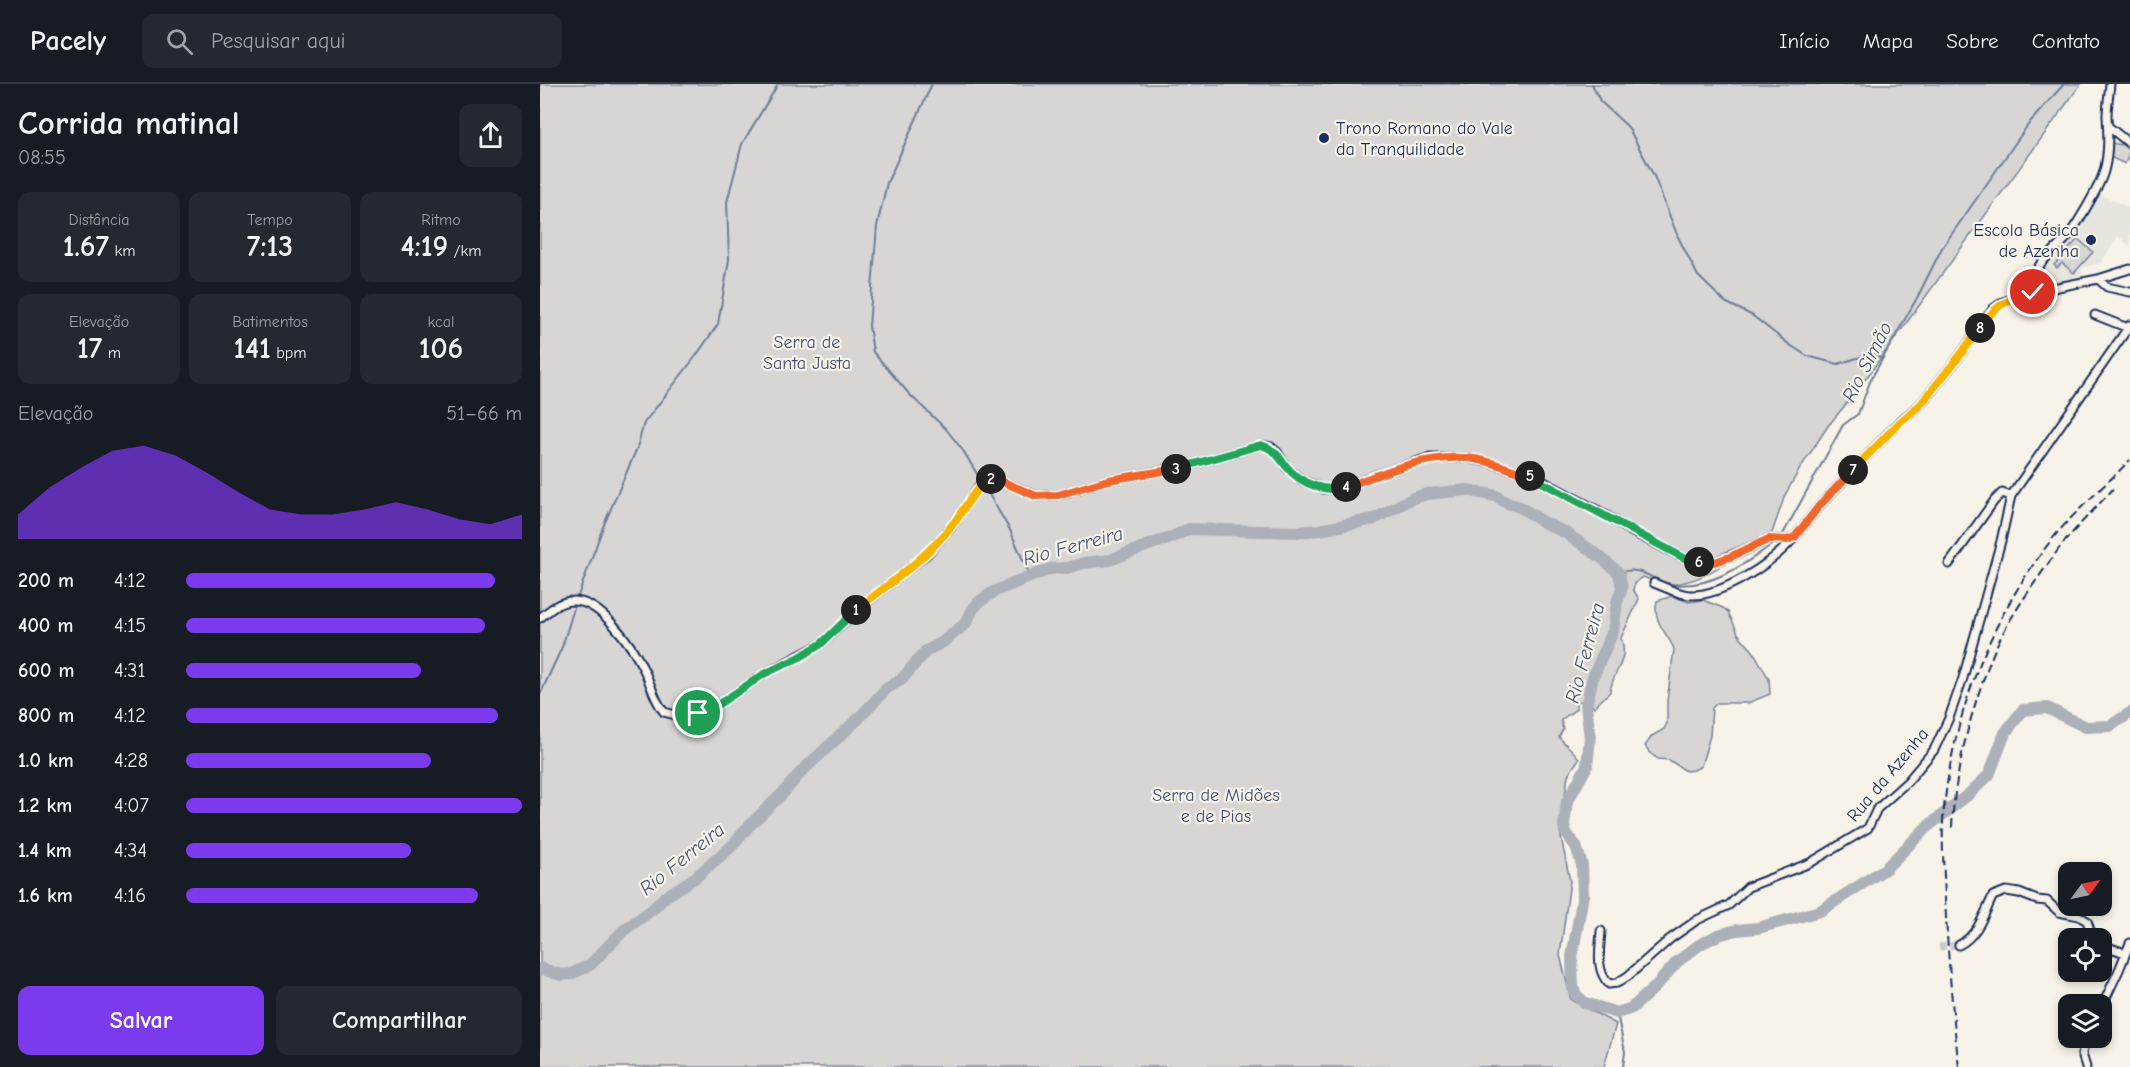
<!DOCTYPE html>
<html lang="pt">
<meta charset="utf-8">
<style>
:root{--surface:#171b24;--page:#242831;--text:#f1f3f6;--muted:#9ea1a6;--line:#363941;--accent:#7c3aed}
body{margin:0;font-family:"Comic Neue",sans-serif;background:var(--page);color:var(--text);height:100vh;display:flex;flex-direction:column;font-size:22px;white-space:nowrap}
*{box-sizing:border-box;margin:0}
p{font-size:20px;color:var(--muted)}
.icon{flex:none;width:33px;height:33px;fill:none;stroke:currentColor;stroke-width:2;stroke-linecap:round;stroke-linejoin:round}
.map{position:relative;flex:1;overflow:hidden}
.side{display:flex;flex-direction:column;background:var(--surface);width:540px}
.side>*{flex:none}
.needle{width:39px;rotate:57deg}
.buttons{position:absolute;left:1518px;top:778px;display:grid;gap:12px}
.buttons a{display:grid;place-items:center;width:54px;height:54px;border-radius:12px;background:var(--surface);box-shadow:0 3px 9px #0003;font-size:30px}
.pin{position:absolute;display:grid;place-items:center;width:51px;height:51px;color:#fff;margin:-26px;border:3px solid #fff;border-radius:50%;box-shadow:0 2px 6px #0007}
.km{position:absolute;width:30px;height:30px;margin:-15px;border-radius:50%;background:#222;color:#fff;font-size:16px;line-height:30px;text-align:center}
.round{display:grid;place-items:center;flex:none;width:63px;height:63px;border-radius:12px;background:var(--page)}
.head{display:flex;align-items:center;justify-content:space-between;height:102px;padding:0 18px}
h1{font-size:33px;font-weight:800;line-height:45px}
.stats{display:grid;grid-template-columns:repeat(3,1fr);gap:9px;height:102px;padding:6px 18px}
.stats div{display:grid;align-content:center;border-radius:12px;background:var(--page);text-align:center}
.stats b{font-size:30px;font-weight:800}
.stats small{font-size:16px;font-weight:400}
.stats p{font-size:16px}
.chart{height:168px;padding:12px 18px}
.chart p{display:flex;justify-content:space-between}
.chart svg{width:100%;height:108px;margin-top:6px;fill:var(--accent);opacity:.7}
.primary-button{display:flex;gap:12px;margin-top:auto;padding:12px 18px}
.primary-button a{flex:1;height:69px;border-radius:12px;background:var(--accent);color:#fff;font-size:24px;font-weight:800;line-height:69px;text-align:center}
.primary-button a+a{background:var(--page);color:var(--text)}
ul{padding:0 18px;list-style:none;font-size:20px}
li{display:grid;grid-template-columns:96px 72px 1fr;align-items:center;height:45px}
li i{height:15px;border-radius:8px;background:var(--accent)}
header{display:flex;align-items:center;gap:36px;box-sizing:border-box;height:84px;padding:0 30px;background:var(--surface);border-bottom:2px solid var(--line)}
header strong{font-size:28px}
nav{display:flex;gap:33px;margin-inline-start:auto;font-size:21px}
.search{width:420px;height:54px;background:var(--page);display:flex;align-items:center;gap:15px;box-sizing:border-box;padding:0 21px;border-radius:12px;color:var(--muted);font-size:22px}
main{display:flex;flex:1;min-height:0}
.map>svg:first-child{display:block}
.built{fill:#e6e5de}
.green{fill:#d7d6d4;stroke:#798299;stroke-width:1.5}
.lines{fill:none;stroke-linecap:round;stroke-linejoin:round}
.stream{stroke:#727c95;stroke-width:2}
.river{stroke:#acb0b9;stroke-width:12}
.minor-tunnel{stroke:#cbcccc;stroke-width:7;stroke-dasharray:7 3.5;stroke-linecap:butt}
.minor-casing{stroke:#1b2f5e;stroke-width:11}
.minor{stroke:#f7f3e8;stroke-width:7}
.rail{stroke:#1b2f5e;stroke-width:2;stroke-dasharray:9 4.5;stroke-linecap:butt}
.split-1-casing{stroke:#fff;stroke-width:12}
.split-2-casing{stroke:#fff;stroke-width:12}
.split-3-casing{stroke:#fff;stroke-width:12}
.split-4-casing{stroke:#fff;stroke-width:12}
.split-5-casing{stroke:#fff;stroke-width:12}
.split-6-casing{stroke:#fff;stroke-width:12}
.split-7-casing{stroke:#fff;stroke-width:12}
.split-8-casing{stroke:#fff;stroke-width:12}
.split-9-casing{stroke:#fff;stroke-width:12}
.split-1{stroke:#22a559;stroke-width:8}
.split-2{stroke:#f5b400;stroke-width:8}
.split-3{stroke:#f0652b;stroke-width:8}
.split-4{stroke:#22a559;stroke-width:8}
.split-5{stroke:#f0652b;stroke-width:8}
.split-6{stroke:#22a559;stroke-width:8}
.split-7{stroke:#f0652b;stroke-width:8}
.split-8{stroke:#f5b400;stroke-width:8}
.split-9{stroke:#f5b400;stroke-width:8}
.poi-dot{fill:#1b2f5e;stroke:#f7f3e8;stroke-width:2}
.labels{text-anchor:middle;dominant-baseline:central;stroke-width:4.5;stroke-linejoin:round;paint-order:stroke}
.poi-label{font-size:18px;fill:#1b2f5e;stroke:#f7f3e8;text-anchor:start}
.park-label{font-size:18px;fill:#415076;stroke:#f7f3e8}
.street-label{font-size:18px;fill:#1b2f5e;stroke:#f7f3e8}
.water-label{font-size:20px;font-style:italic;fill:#465679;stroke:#f7f3e8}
</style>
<header>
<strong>Pacely</strong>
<div class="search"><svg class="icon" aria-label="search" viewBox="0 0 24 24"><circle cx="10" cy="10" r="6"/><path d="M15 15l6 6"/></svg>Pesquisar aqui</div>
<nav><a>Início</a><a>Mapa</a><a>Sobre</a><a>Contato</a></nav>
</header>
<main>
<section class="side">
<div class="head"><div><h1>Corrida matinal</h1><p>08:55</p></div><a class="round"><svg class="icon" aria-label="share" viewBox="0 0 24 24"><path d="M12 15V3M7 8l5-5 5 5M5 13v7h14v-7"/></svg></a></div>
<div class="stats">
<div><p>Distância</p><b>1.67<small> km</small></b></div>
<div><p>Tempo</p><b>7:13</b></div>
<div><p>Ritmo</p><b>4:19<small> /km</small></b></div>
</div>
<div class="stats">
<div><p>Elevação</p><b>17<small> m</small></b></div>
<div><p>Batimentos</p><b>141<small> bpm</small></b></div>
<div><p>kcal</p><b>106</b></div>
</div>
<div class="chart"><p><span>Elevação</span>51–66 m</p>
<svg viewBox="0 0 160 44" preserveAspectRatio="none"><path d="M0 44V34L10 23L20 15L30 8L40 6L50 10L60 17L70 25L80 32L90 34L100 34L110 32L120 29L130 32L140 36L150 38L160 34V44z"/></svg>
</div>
<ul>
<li><b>200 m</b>4:12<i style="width:92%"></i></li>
<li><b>400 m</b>4:15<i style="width:89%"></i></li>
<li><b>600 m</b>4:31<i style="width:70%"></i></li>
<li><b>800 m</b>4:12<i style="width:93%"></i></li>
<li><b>1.0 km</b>4:28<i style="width:73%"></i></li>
<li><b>1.2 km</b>4:07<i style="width:100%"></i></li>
<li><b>1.4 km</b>4:34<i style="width:67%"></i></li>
<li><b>1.6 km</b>4:16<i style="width:87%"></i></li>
</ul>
<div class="primary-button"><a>Salvar</a><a>Compartilhar</a></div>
</section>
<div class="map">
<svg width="1590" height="983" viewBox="0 0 1590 983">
<rect width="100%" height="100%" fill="#f7f3e8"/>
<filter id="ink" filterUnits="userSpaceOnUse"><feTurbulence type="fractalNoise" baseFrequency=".0167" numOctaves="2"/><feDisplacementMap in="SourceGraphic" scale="12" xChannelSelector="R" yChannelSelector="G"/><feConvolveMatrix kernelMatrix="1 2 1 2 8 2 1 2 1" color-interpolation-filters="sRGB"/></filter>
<g filter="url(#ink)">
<path class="built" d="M1560,110L1590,124V162L1578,152L1561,179L1541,184L1543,193L1513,200L1500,202L1497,197L1498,186L1524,160L1553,113Z"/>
<path class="green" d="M0,0H1541L1316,308L1288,342L1261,383L1245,411L1232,449L1181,470L1179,483C1164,493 1152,497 1135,500L1133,504L1103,493C1098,496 1094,499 1093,505L1099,515L1081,554C1090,576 1072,588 1070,608L1054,623L1042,617L1036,618V625L1021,636L1023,645L1019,653C1025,661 1034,666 1039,675L1028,691L1020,748L1030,797L1020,871L1031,916L1076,940L1064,983H0Z
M1572,59L1582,61L1590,67L1585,80L1568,72Z
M1538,155L1553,168L1534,189L1522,179L1517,184L1514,181Z
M1132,512L1149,518L1163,516L1183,524L1188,528L1199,551L1213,567L1229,595L1230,610L1208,619H1177L1172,624L1170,652L1161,682L1154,686L1146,687L1129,676L1118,675L1111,670L1105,662L1112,652L1124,645L1127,639V617L1134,565C1127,548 1112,538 1117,517Z"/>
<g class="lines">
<path class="stream" d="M392,0L347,99L337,142L329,242L333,268L370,311L406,345L424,368L470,446L490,492
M1052,0L1060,17L1088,43L1114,92L1138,153L1158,192L1185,218L1213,232L1250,261L1267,272L1298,280L1330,270L1333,269L1342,275
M1242,452L1303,341L1318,330L1331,295L1377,214L1402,164L1490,38L1524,0
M1079,489C1099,480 1112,497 1131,500C1169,506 1206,480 1235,458
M38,512L63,443L97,364L104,339L156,272L178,240L189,176L187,118L202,60L237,2
M0,611L22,563L35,521
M1077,929L1085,968L1083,983"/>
<path class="river" d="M0,884L21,891L31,890L50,881L83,847L113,825L125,813L156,793L192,762L208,743L244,708L261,688L319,634L346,605L362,595L386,567L403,558L426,539L433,525L439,518L455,507L510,485L527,484L544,479L570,476L614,459L628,455L649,445L757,448L780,446L834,435L873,414L887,410L927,406L956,412L967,419L980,423L1005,439L1026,449L1059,472L1079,489L1082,504L1077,518L1073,547L1053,593L1046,622L1050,654L1047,682L1027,718L1024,741L1026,749L1036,762L1042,781L1043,811L1032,873L1033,903L1036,911L1045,919L1077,929L1092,924L1115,903L1137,878L1159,861L1178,851L1197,846L1218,844L1280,827L1345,785L1387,743L1429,710L1449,691L1465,649L1483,626L1507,624L1546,643L1570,642L1590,629"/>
<path class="minor-tunnel" d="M1399,863L1419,861"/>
<defs>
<path id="minor" d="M1569,43L1590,60
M1558,195L1590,185
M1493,208C1494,173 1510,175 1528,152C1538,139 1560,102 1564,87C1569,69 1568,50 1567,32C1567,22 1569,10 1570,0
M1555,231L1588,244
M1409,480L1454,417L1462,409L1471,412
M1114,499C1125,503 1137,510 1149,511C1182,513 1232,479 1253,455
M0,534C10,526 19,517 33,517C61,516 93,563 104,586C111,600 114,616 124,628L143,633L158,629L179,620L224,590L281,560L316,527L387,470L412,442L439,402L450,395L461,397L497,412L518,411L568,396L640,384L721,361L731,363L737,368L747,384L763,397L784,405L803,404L839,390L888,374H927L948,378L997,394L1059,427L1091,447L1146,475L1159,478H1174L1204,467L1229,455L1247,456L1255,453L1279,422L1360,337L1381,320L1418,274L1453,225L1463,218L1493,208L1558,195L1567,203L1590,208
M1061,847C1060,865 1055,886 1069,900L1077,899L1088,892L1130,855L1157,836L1189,821L1208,803L1270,779L1328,744L1337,725L1368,697L1394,666L1409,634L1423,594L1461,457L1471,412L1590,241
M1419,861C1438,851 1444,830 1453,812L1466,807L1479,809L1497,816L1507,817L1519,828L1539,832L1547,837L1553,855
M1562,861L1585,869
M1562,922L1579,886L1590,859
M1545,954L1542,970L1546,983"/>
</defs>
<use href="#minor" class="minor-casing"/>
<use href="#minor" class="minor"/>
<path class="rail" d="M1412,744C1414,689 1431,626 1451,575C1465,538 1495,498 1518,466C1534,445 1555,425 1573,405
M1419,983C1412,927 1408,871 1405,815C1404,785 1401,754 1404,724C1414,626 1452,531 1513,454C1535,427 1566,401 1590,376"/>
</g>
</g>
<g class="lines" filter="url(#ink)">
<defs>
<path id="split-1" d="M158,629L179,620L224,590L260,573L281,560L316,526"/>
<path id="split-2" d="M316,526C350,499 386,475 413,440C424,427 436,400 451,395"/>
<path id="split-3" d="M451,395L461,397L496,412L518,411L568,396L636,385"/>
<path id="split-4" d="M636,385L721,361C735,365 738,372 746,382C760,400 785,409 806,403"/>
<path id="split-5" d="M806,403C845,388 884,371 927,374C949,376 969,385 990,392"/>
<path id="split-6" d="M990,392L1146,475L1159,478"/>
<path id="split-7" d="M1159,478H1174L1190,473L1229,455L1247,456L1255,453L1279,422L1313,386"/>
<path id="split-8" d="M1313,386L1360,338L1381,320L1418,274L1440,244"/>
<path id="split-9" d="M1440,244C1458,218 1465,218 1493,208"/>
</defs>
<use href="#split-1" class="split-1-casing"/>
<use href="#split-2" class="split-2-casing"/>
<use href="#split-3" class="split-3-casing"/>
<use href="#split-4" class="split-4-casing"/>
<use href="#split-5" class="split-5-casing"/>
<use href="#split-6" class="split-6-casing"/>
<use href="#split-7" class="split-7-casing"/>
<use href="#split-8" class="split-8-casing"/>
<use href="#split-9" class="split-9-casing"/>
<use href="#split-1" class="split-1"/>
<use href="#split-2" class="split-2"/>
<use href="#split-3" class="split-3"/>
<use href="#split-4" class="split-4"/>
<use href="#split-5" class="split-5"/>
<use href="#split-6" class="split-6"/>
<use href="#split-7" class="split-7"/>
<use href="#split-8" class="split-8"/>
<use href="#split-9" class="split-9"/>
</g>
<g class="poi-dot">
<circle cx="784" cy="54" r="6"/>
<circle cx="1551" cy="156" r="6"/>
</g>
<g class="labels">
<g class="poi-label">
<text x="796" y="44">Trono Romano do Vale<tspan x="796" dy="21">da Tranquilidade</tspan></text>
<text x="1539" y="146" text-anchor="end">Escola Básica<tspan x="1539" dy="21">de Azenha</tspan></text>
</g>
<g class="park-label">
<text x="267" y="258">Serra de<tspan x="267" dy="21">Santa Justa</tspan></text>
<text x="676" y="711">Serra de Midões<tspan x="676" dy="21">e de Pias</tspan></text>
</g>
<g class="street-label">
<text transform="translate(1348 691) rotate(-50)">Rua da Azenha</text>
</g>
<g class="water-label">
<text transform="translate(1327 278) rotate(-63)">Rio Simão</text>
<text transform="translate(533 462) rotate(-15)">Rio Ferreira</text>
<text transform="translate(1045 569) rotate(-75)">Rio Ferreira</text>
<text transform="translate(142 775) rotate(-39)">Rio Ferreira</text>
</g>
</g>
</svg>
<div class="buttons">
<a><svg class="needle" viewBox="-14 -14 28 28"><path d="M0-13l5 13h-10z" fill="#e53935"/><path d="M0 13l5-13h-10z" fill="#9ea1a6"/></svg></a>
<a><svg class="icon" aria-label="locate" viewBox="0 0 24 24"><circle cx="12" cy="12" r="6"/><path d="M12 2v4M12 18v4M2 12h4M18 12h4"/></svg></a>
<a><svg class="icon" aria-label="layers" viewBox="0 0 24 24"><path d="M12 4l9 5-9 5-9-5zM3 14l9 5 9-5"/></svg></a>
</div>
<div class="pin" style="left:158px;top:629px;background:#1e9e55"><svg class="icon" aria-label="arrive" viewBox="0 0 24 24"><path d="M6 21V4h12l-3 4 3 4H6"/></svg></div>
<div class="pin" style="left:1493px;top:208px;background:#d93025"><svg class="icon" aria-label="check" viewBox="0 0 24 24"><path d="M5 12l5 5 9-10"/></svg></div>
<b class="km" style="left:316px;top:526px">1</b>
<b class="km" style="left:451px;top:395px">2</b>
<b class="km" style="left:636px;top:385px">3</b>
<b class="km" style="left:806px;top:403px">4</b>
<b class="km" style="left:990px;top:392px">5</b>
<b class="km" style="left:1159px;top:478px">6</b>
<b class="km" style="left:1313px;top:386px">7</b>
<b class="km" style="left:1440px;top:244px">8</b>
</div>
</main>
